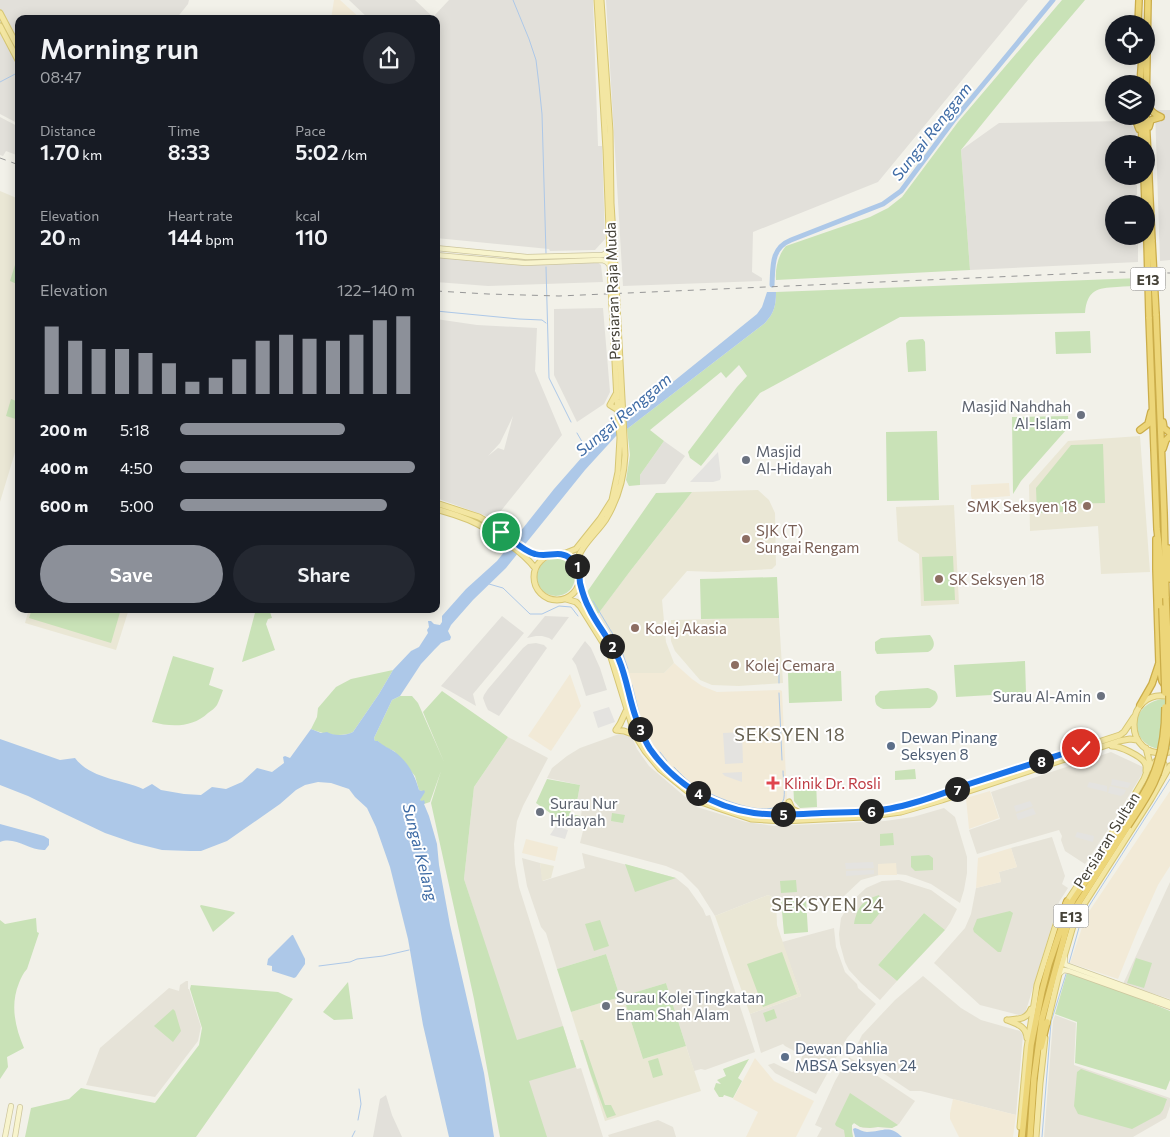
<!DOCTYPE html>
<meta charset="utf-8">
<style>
:root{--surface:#171b24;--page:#242831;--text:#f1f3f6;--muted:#9ea1a6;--accent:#8c9099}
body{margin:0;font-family:Commissioner,sans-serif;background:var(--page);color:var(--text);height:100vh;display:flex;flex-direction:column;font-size:19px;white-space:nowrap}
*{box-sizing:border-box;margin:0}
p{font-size:16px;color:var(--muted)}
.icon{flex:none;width:28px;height:28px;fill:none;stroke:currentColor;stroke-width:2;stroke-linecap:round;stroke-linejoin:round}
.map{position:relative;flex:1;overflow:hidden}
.drawer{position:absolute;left:15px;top:15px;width:425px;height:598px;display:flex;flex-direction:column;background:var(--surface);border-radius:10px;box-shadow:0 2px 12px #0003}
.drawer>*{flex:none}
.controls{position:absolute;left:1105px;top:15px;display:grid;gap:10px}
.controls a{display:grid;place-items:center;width:50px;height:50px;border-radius:50%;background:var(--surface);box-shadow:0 2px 12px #0003;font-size:25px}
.pin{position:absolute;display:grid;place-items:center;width:42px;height:42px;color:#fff;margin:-21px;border:2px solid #fff;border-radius:50%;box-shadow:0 1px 5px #0007}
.km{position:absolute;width:25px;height:25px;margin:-12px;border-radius:50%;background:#222;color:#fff;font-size:14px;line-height:25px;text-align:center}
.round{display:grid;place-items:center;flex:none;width:52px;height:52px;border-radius:26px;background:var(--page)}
.summary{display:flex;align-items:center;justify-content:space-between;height:85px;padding:0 25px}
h1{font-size:28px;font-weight:600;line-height:38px}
.metrics{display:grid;grid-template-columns:repeat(3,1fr);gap:8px;height:85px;padding:5px 25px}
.metrics div{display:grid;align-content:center}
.metrics b{font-size:21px;font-weight:600}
.metrics small{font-size:14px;font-weight:400}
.metrics p{font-size:14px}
.chart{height:140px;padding:10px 25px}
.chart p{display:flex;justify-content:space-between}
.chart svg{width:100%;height:90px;margin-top:5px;stroke:var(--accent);stroke-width:6}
.button{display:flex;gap:10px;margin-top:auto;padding:10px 25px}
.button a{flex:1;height:58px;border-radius:30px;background:var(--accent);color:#fff;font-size:20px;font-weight:600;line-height:58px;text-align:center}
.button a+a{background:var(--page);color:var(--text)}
ul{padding:0 25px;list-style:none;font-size:16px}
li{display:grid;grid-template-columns:80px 60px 1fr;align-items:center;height:38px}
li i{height:12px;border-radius:6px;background:var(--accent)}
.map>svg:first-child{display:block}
.residential{fill:#e6e3d8}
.commercial{fill:#f2ead7}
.industrial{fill:#e2e0da;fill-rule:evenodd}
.education{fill:#eae7d5}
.green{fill:#c9e2b7}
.parking{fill:#e4e3e0}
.water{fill:#adc8e8}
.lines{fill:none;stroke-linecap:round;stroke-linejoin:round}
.stream{stroke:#adc8e8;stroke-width:1}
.river{stroke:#adc8e8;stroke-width:5}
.secondary-casing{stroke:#cdc69e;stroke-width:6}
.primary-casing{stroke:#d6c674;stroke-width:7}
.motorway-casing{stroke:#cbad4a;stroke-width:8}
.secondary{stroke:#f8f4cd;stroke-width:4.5}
.primary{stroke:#f3e6a2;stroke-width:5}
.motorway{stroke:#edd679;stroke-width:5.5}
.rail{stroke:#979797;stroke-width:1;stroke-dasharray:6 6;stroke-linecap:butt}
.primary-bridge-casing{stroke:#d6c674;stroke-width:7;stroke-linecap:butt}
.motorway-bridge-casing{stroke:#cbad4a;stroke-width:8;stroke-linecap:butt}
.primary-bridge{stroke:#f3e6a2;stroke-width:5}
.motorway-bridge{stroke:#edd679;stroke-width:5.5}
.route-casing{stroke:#fff;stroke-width:10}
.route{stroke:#1a73e8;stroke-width:6}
.worship-dot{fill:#6b7280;stroke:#fff;stroke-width:2}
.education-dot{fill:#8d6e63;stroke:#fff;stroke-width:2}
.service-dot{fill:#5c6f8a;stroke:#fff;stroke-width:2}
.health-dot{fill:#e0444e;stroke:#fff;stroke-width:2}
.labels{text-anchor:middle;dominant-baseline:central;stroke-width:4;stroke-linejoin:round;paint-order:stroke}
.shield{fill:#fff;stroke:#7d7b74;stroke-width:1}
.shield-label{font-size:14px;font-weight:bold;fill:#454238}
.street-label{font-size:15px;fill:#454238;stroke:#fff}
.worship-label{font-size:15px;fill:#5b616d;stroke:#fff;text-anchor:start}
.education-label{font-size:15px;fill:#785e54;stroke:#fff;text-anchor:start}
.service-label{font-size:15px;fill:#4e5e75;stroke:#fff;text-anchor:start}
.health-label{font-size:15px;fill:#be3a42;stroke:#fff;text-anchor:start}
.water-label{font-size:16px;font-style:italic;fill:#3e6ba5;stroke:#fff}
.quarter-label{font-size:18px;letter-spacing:1px;fill:#676151;stroke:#fff}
</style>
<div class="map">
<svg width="1170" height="1137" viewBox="0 0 1170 1137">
<rect width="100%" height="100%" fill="#f2f1e9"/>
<path class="residential" d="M619,734L628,735L632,737L637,749L649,766L697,807L746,822L774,826L885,821L913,817L944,808L955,817L967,857V873L964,890L960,903L931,884L906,875L896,874L879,875L861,880L843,897L776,899L768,895L715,916L698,889L682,873L666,866L580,843L585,823L581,816L582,808L576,807L580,785L547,778L552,768L567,756L580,748Z
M508,737L548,758L523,806L517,821L514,844L515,864L519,887L576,1067L577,1069L581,1068L603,1137H546L464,879L474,787Z
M1111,752L1143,767L1144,771L1111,825L1085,864L1065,851L1061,840L1062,836L1059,830L977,854L969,830L1000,819L991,792Z
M1052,837L1065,876L1062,884L1068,888L1059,902L1025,1014L1019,1015L980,1005L934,963L965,928L971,914L976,888L1001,882L999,872L1017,867L1011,848Z
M582,853L676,878L688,888L703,909L706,916L710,915L755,1052L705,1070L701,1069L694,1071L666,983L620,997L606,954L557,969L546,933L541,927L527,886L522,858L540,863L543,881L585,868Z
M899,880L931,890L957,909L950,923L945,930L924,913L878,965L897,981L880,1000L861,983L849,970L845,962L840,944L839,934L841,918L851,902L866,888L882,881Z
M1170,882V999L1123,984Z
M834,928L836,947L845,972L857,984L858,988L876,1004L847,1038L816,1094L775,1073L768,1065L774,1063L792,1072L795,1071L802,1057V1055L785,1046L783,1044L761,1053L750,1014L801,996L782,942Z
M923,976L961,1008L981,1020L1020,1031L1023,1035L1016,1115L921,1091H910L853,1053L862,1035L895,1000Z
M186,981H188V989H189L201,1027L198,1041L155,1097L86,1085L100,1048L169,988L179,991L180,985Z
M1055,1015L1076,1023L1074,1065L1170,1098V1106L1166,1118L1133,1137H1044L1053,1021Z
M849,1057L915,1101L899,1124L892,1128L878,1127L870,1128H863L854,1123L852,1125V1128L853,1137H817L822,1128L815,1125L835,1081Z
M658,1120L673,1127L676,1137H609L608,1135Z"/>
<path class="commercial" d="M334,0H340L361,19H331Z
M1009,483L1010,496L972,499L971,496V485Z
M674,663L692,679L702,686L717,692L780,690L782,691L787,800L786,804L783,808L778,810H752L721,801L695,787L665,763L650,746L642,730L636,712L626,673H664Z
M570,674L581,706L551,751L528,736Z
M990,791L999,818L969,829L966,798Z
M1170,791V866L1158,885L1137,932L1118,979L1070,963L1086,916Z
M526,839L558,847L555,861L522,853Z
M1011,848L1017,867L999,872L1001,882L976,888L978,858Z
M896,863L897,875H878V864Z
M755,1058L774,1081L814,1101L796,1137H746L758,1112L733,1099Z
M953,1099L1016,1115L1013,1137H959L950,1119V1113Z"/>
<path class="industrial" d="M0,0H189L188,4L176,19H19V124L0,114Z
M349,0H415L433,17L449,0H593L598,146H602L605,239L595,250L550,251L549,249L436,238V19H369Z
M606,0H1028L878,182L753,232L752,272L762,278V281L623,286Z
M1155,110H1170V260L1160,261Z
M0,117L19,127V156L6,151L3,156L0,155Z
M1127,121L1137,130V144H1114V176H1137V204H1114V236H1138V262L970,270L961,150L999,123Z
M436,257L528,265L597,262L601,265L603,282L488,286L436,282Z
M603,308L610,392L604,404L577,422L554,375V309Z
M436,319L477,325L537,328L535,371L562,435L496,517H489L436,498ZM513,416L504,450L498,448L488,456L500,443Z
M664,441L685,456L665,484L640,485V475Z
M502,616L524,633L473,694L476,706L441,686Z
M545,616L569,617L552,640L549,638L542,636H536L527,638Z
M585,641L591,648L600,668L607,690L586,696L576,665L572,659Z
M536,643L544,645L547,648L499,716L488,710L486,706L483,698L484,695L488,689L523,648L528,644Z
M386,1095L392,1115L402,1137H373L380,1099Z"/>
<path class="education" d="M0,191L19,199V439L0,502Z
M1140,436L1150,572L1101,574L1098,526L1030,531L1029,485L1068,441Z
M758,490L769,500L775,513L776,565L772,569L717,572L687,571L662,600L666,642L674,663L664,673H626L617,647L598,614L631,570L692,492Z
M954,505L959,604L921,606L919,554L898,541L896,507Z
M29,609H129L116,650L25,623Z
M779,618L783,683L739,686L712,685L700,680L675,651L671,641V620Z
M540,863L554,866L551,878L542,881Z
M768,895L776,899L777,925L801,996L750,1014L715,916Z
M623,996L643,1059L686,1046L701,1091L605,1121L571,1012Z"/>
<path class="green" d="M1062,0H1085L1034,60L961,150L970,270L776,280C775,269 778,255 786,246L870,217L888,208L902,197L958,122Z
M19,252V285L10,281Z
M1140,278L1141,286C1133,286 1125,286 1117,287C1097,288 1087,290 1085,313L900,317L760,393L701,466L690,458L688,452L737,387L747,376L739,365L726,378L721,372L650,430L664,441L640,475V485L629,486L626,480L630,455L627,429L765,323C774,313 776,306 776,292Z
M1090,331L1091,353L1056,354L1055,332Z
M923,339L925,342L926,371L908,372L906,343L909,340Z
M11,399L19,402V420L6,416Z
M1068,416L1069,430H1066L1021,481L1013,494L1012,417Z
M937,431L939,500L887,501L886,432Z
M1103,444L1105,503L1066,504V512L1037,513L1036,488L1071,445Z
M692,492L631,570L598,614L587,592L656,493Z
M953,556L955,600L924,601L922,557Z
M537 577a19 19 0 1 1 38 0a19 19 0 1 1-38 0Z
M777,577L779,618L701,619L700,579Z
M32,609H121L111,643L29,618Z
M256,609H269L272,618L268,619L266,624L275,650L242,662Z
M930,635C935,641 936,648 928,652L877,654L875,650V642L881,638Z
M173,656L214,668L209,685L223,690C221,695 219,701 217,705C215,708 211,711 208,713C192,728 171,727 152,722Z
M1025,661L1026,693L956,697L954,665Z
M393,670L379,694L353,732C341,738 323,734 311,729L317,717L318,708L336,687L351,679Z
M841,671L842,701L789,703L788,673Z
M928,688C929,688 934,691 935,691C941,697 936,705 930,708L883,709C876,706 875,704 875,696L880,691Z
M442,691L508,737L474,787L464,879L517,1040L563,1026L576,1067L529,1081L547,1137H500L474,999L431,803L441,771L430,802L424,804L420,800L422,791L419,790L415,776L394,751L382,746L378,741H375L374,738L392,700L400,696H412L418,703L444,762L423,712Z
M1162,699L1170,700V749C1132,754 1123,706 1162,699Z
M915,769L916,779L895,780V771Z
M547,779L580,785L576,807L572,806L570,814L580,816L585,823L575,820L573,825L565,823L563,828L556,826L560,820L536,803Z
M816,779L817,807L800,808L794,801L793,780Z
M612,813L625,815L623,823L611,821Z
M893,833L894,845L880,846V834Z
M929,855L933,858V870L915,871L911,867V856Z
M625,864L676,878L635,892Z
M796,880L797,892L781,893L780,881Z
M879,895L882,910L871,924H854C857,907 863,900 879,895Z
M806,899L808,932L784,934L781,900Z
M201,905L234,912L235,913L213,932L200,906Z
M1010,911L1013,913L1001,952H998L974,932L973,929L977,919Z
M924,913L945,930L897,981L878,965Z
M36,918L37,932L39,933L27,969C23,973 21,978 19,983C10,1005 15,1027 24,1048L7,1057L8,1067L0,1079V920L5,924Z
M600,920L609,946L594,951L585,924Z
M782,952L797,994L763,1007L747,964Z
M606,954L620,997L571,1012L557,969Z
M1136,958L1152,963L1144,988L1127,983Z
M1068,969L1170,1011V1080L1166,1090L1075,1063L1077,1022L1055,1014Z
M348,982L353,1019L334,1020L323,1012Z
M666,983L686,1046L643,1059L623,996Z
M191,985L278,992L293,999L196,1137H25L31,1108L69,1099L81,1088L155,1103L199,1045L202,1028L190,989Z
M173,1009L175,1011L181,1031L173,1042L154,1026Z
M774,1009L777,1018L766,1022L763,1013Z
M580,1040H583L605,1105H611L616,1115L607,1118L591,1075Z
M658,1058L663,1075L653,1078L648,1061Z
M749,1059L738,1078L742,1081L733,1098L724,1095L723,1097H719L714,1089L716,1083L721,1084L717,1080L726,1076L723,1069Z
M1081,1069L1167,1099L1163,1110L1160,1114L1132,1129L1078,1114L1074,1106L1077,1072Z
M850,1093L898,1125L892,1128L878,1127L870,1128L860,1127L854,1123L852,1125V1132L853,1137H845L844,1130L836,1126L835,1124Z"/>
<path class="parking" d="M718,452L721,477L720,480L713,482H690Z
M609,707L615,722L598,728L593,712Z
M742,732L743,763L725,764L723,733Z
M742,772V782L725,776L722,773Z
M1112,779L1131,783L1128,788L1111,785Z
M1089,782L1107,786V792L1087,787Z
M1110,786L1126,790L1124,794L1121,796L1108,793Z
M1030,801L1033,806L1016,812L1014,806Z
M1033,808L1036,814L1018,820L1016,814Z
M556,826L568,830L565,839L550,835Z
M1077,832L1094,836L1093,842L1075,837Z
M873,862L874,868L846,869L845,863Z
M874,870V874L846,876V871Z"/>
<path class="water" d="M767,292H776C776,306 774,313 765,323L627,429L616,436L585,470L506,568L473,600L451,625L448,631L451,637L450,640L446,641L441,643L435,649L421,664L400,696L392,700L374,738L375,741H378C383,746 389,748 395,752C408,762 415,775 419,790L422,791L424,790L425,792L420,800L422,801L424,800L425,803L424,804L429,816L437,844L439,865L450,925L484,1073L494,1137H449L423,1025L408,939L390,867L376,827L367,808L355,797L349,789L331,783L318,782L305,785L296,790L280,804L227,841L201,851H190L162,850L134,843L105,833L65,814L28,796L0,785V739L60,760L75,758C91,779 121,779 143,789L152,784L161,790L184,794L201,795L212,787L226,789L242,782L257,768L272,772L284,763L283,757L285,756L290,758L311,729L321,733L327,732C333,736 346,736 353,732L379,694L393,670L411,651L419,647L428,633L427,630L429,627L428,621H431L434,624L440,625L442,622V616L466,589L497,561L554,489L590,448L601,437L627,419L757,314L762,307Z
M0,824L44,836L49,839V845L45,850C29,851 16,836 0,842Z
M292,935H293L305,959V964L296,977L294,978L272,971V966L267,965L268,959Z
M855,1128C859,1129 863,1132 867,1132C882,1132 889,1124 902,1137H855L853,1129Z"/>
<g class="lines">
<path class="stream" d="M513,0L529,39L536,60L539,85L542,114L546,253
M0,82L19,72
M546,267L549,378L571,422
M436,311L519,319L542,320L546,323
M577,433L588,452
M489,584L503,588L530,614H542L559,606L571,607L578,616
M593,601L620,646L628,669
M779,658V683
M632,685L640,717L648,736
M779,693L782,760
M660,752L667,761
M674,767C681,774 689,783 697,787C712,796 771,822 783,801C786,795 783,778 783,771
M1069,963L1082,917L1170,779
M319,966L350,962L357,959L383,956L409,950
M358,1120L361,1104L359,1089
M352,1137L355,1131
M1042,1137L1051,1022L1066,974"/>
<path class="river" d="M772,285C773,266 771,248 791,240L883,204L901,191L953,121L1053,0"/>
<defs>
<path id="secondary" d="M436,248L527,257L603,255L608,251L609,246
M436,255L525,263L600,260C605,260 608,262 610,266
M1065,958V963L1066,965L1170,1003
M1059,974L1064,970L1069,971L1170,1007
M5,1137L11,1106
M15,1137L20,1107"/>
<path id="primary" d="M597,0L606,150L611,283
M601,0L610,131L611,203L616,283
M0,13L19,49
M0,26L19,62
M616,394L610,405L618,410
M436,503L479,517L489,523L528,551L535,554L545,556
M436,509C447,512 459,516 469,520C490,529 522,551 535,568
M534 577a23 23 0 1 1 46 0a23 23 0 1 1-46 0Z
M556,554L566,553L576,549L600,519L612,500L618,472L620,438L617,400L612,305
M576,564C580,546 596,534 606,519C618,499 624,478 625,455L617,305
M580,581C582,591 585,601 590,610C599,627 614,643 620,662C630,690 633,722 649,748C651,752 655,756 659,760C683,789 714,805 752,812C773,816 802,814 824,813C852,812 879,811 906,805L1120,735L1124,732L1134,717
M566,599L576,602L580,606L610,654L635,735L645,751L660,769L691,794L704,803L718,808L751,819L783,821L863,817L901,812L942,800L1119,741L1130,739L1137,740
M1170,697C1123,686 1121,762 1170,752
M616,730L620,724L626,711
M616,730L624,731L635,735
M1112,746C1120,746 1141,756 1145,763C1147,767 1146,768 1146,771
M1150,768L1156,761L1160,760L1164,764V774
M789,802L792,809L798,812
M1066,903L1107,842L1144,779L1150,764L1146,748
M1007,1020C1017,1019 1027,1020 1031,1009
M1007,1020C1017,1024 1026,1026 1027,1038
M1047,1024L1059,974L1073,926L1079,912L1151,799L1170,766
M1020,1127L1027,1048L1035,998L1037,985L1058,918L1062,910
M1036,1137L1040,1083L1045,1038"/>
<path id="motorway" d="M1138,24L1139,0
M1140,84L1142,56
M1147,103C1149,110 1154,114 1161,117
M1146,109L1148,0
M1130,116L1136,121L1139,129
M1141,116L1142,144
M1146,116L1152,241
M1149,127L1151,120L1161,117
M1144,176L1145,204
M1146,235L1147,241
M1156,314L1164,513L1166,598
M1149,317L1157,529L1159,546L1162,608
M1163,422L1164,428L1170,433
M1140,430L1148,424L1151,412
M1163,449L1166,440L1170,436
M1168,548L1170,579
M1159,666L1162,681L1164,684H1168
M1140,705L1152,684L1159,663L1156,569V539
M1062,916L1067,901
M1041,1047L1047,1022
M1022,1137L1031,1045L1042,991L1049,964L1065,917L1073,900L1125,823
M1030,1137L1034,1078L1042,1019L1068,923L1074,910L1128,826"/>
</defs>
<use href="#secondary" class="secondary-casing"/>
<use href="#primary" class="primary-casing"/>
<use href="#motorway" class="motorway-casing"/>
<use href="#secondary" class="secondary"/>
<use href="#primary" class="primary"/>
<use href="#motorway" class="motorway"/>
<path class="rail" d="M0,158L19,165
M436,291L488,294L559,296L1110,272L1170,273"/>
<defs>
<path id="primary-bridge" d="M611,283L612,305
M616,283L617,305"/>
<path id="motorway-bridge" d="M1147,241L1149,317
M1152,241L1156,314
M1162,608L1165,693
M1125,823C1132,813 1138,804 1144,793C1160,767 1165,737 1165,707
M1128,826C1137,812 1147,798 1154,783C1170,749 1169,719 1169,682C1169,654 1167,626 1166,598"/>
</defs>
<use href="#primary-bridge" class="primary-bridge-casing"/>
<use href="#motorway-bridge" class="motorway-bridge-casing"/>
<use href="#primary-bridge" class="primary-bridge"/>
<use href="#motorway-bridge" class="motorway-bridge"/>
</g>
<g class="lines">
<defs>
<path id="route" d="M501,532C512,539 523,551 535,554C548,558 560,549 571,559C580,566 579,573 580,583C582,591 585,601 589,608C597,626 612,641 619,660C627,679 629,699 636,718C640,728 644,740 650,749C674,783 712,807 754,813C776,816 800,814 822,813C847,812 873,813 897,807C922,802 946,792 969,784C1007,772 1044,760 1081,748"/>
</defs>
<use href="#route" class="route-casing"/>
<use href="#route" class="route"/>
</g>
<g class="worship-dot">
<circle cx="1081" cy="415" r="5"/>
<circle cx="746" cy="460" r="5"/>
<circle cx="1101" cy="696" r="5"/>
<circle cx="540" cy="812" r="5"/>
<circle cx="606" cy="1006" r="5"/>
</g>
<g class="education-dot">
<circle cx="1087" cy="506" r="5"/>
<circle cx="746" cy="539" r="5"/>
<circle cx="939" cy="579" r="5"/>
<circle cx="635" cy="628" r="5"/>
<circle cx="735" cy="665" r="5"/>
</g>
<g class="service-dot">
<circle cx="891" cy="746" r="5"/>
<circle cx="785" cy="1057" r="5"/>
</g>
<path class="health-dot" d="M770.5 775.5h5v5h5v5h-5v5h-5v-5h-5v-5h5z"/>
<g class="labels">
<g class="shield">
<rect x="1130.5" y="267.5" width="35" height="23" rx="4"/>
<rect x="1053.5" y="904.5" width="35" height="23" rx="4"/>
</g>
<g class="shield-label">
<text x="1148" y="279">E13</text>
<text x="1071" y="916">E13</text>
</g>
<g class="street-label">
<text transform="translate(612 291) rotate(-92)">Persiaran Raja Muda</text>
<text transform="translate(1106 840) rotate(-58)">Persiaran Sultan</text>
</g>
<g class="worship-label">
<text x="1071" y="406" text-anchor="end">Masjid Nahdhah<tspan x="1071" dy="17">Al-Islam</tspan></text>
<text x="756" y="451">Masjid<tspan x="756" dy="17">Al-Hidayah</tspan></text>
<text x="1091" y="696" text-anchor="end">Surau Al-Amin</text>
<text x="550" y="803">Surau Nur<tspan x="550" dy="17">Hidayah</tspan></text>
<text x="616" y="997">Surau Kolej Tingkatan<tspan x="616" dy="17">Enam Shah Alam</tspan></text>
</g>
<g class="education-label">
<text x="1077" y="506" text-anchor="end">SMK Seksyen 18</text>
<text x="756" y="530">SJK (T)<tspan x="756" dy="17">Sungai Rengam</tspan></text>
<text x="949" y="579">SK Seksyen 18</text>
<text x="645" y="628">Kolej Akasia</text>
<text x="745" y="665">Kolej Cemara</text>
</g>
<g class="service-label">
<text x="901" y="737">Dewan Pinang<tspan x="901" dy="17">Seksyen 8</tspan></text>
<text x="795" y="1048">Dewan Dahlia<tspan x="795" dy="17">MBSA Seksyen 24</tspan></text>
</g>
<g class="health-label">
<text x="784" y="783">Klinik Dr. Rosli</text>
</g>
<g class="water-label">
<text transform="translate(931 131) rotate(-52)">Sungai Renggam</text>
<text transform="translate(623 414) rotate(-40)">Sungai Renggam</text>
<text transform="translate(421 852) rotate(76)">Sungai Kelang</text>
</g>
<g class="quarter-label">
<text x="790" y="734">SEKSYEN 18</text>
<text x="828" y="904">SEKSYEN 24</text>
</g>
</g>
</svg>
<div class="controls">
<a><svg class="icon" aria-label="locate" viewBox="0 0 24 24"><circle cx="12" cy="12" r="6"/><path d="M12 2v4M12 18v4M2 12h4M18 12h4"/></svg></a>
<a><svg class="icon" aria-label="layers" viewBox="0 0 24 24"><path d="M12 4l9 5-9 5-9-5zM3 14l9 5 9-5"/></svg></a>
<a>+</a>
<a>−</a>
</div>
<div class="pin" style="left:501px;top:532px;background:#1e9e55"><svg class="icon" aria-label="arrive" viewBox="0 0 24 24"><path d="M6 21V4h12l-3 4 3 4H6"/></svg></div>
<div class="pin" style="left:1081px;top:748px;background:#d93025"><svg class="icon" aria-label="check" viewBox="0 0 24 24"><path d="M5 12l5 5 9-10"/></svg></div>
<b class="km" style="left:577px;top:566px">1</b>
<b class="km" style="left:612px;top:646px">2</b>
<b class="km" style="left:640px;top:729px">3</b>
<b class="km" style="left:698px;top:793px">4</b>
<b class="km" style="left:783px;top:814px">5</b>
<b class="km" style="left:871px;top:811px">6</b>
<b class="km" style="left:957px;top:789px">7</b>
<b class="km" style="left:1041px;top:761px">8</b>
<section class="drawer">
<div class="summary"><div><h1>Morning run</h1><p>08:47</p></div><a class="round"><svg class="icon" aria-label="share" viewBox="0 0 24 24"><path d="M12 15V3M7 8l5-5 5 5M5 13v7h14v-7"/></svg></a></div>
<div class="metrics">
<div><p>Distance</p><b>1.70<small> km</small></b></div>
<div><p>Time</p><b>8:33</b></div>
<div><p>Pace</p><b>5:02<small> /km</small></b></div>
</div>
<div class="metrics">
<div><p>Elevation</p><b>20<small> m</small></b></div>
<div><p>Heart rate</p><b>144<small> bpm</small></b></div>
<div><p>kcal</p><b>110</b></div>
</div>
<div class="chart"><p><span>Elevation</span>122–140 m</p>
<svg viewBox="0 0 160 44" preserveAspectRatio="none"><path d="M5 44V11M15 44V18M25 44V22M35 44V22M45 44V24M55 44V29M65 44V38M75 44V36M85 44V27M95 44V18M105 44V15M115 44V17M125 44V18M135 44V15M145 44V8M155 44V6"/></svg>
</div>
<ul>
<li><b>200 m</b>5:18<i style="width:70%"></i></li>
<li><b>400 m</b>4:50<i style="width:100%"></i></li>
<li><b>600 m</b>5:00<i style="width:88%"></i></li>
</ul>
<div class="button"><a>Save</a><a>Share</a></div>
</section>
</div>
